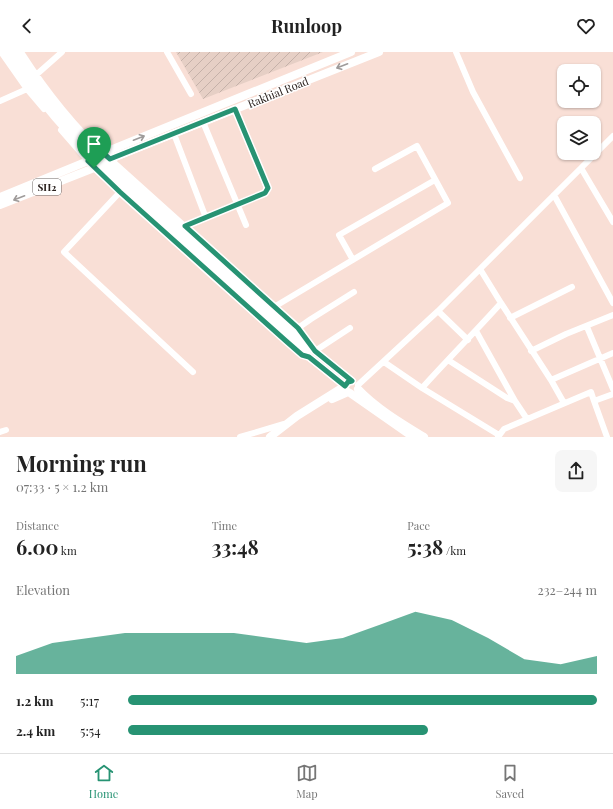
<!DOCTYPE html>
<meta charset="utf-8">
<style>
:root{--surface:#fff;--page:#f6f6f6;--text:#222;--muted:#767676;--line:#e0e0e0;--accent:#279373}
body{margin:0;font-family:"Playfair Display",serif;background:var(--page);color:var(--text);height:100vh;display:flex;flex-direction:column;font-size:15px;white-space:nowrap}
*{box-sizing:border-box;margin:0}
p{font-size:13px;color:var(--muted)}
.icon{flex:none;width:22px;height:22px;fill:none;stroke:currentColor;stroke-width:2;stroke-linecap:round;stroke-linejoin:round}
.map{position:relative;height:385px;overflow:hidden}
.sheet{display:flex;flex-direction:column;background:var(--surface);flex:1}
.sheet>*{flex:none}
.tools{position:absolute;left:557px;top:12px;display:grid;gap:8px}
.tools a{display:grid;place-items:center;width:44px;height:44px;border-radius:8px;background:var(--surface);box-shadow:0 1px 3px #0004;font-size:20px}
.pin{position:absolute;display:grid;place-items:center;width:34px;height:34px;color:#fff;margin:-41px -17px;border-radius:50% 50% 50% 0;rotate:-45deg;box-shadow:0 0 4px #0007}
.pin .icon{rotate:45deg}
.round{display:grid;place-items:center;flex:none;width:42px;height:42px;border-radius:8px;background:var(--page)}
.overview{display:flex;align-items:center;justify-content:space-between;height:68px;padding:0 16px}
h1{font-size:22px;font-weight:700;line-height:30px}
.figures{display:grid;grid-template-columns:repeat(3,1fr);gap:6px;height:68px;padding:4px 16px}
.figures div{display:grid;align-content:center}
.figures b{font-size:20px;font-weight:700}
.figures small{font-size:11px;font-weight:400}
.figures p{font-size:11px}
.chart{height:112px;padding:8px 16px}
.chart p{display:flex;justify-content:space-between}
.chart svg{width:100%;height:72px;margin-top:4px;fill:var(--accent);opacity:.7}
ul{padding:0 16px;list-style:none;font-size:13px}
li{display:grid;grid-template-columns:64px 48px 1fr;align-items:center;height:30px}
li i{height:10px;border-radius:5px;background:var(--accent)}
header{display:flex;justify-content:space-between;align-items:center;height:52px;padding:0 16px;background:var(--surface);font-size:18px;font-weight:700}
.tab-bar{display:flex;justify-content:space-around;align-items:center;height:56px;border-top:1px solid var(--line);background:var(--surface);font-size:11px;color:var(--muted)}
.tab-bar a{display:grid;justify-items:center;gap:2px}
.tab-bar .on{color:var(--accent)}
.map>svg:first-child{display:block}
.industrial{fill:url(#industrial-furrows)}
.lines{fill:none;stroke-linecap:round;stroke-linejoin:round}
.minor{stroke:#fff;stroke-width:6}
.major{stroke:#fff;stroke-width:8}
.oneway{stroke:#9f9b9a}
.route-casing{stroke:#fff;stroke-width:8}
.route{stroke:#279373;stroke-width:5}
.labels{text-anchor:middle;dominant-baseline:central;stroke-width:3;stroke-linejoin:round;paint-order:stroke}
.shield{fill:#fff;stroke:#6a6462;stroke-width:1}
.shield-label{font-size:10px;font-weight:bold;fill:#2a211e}
.street-label{font-size:11px;fill:#2a211e;stroke:#fff}
</style>
<header><svg class="icon" aria-label="back" viewBox="0 0 24 24"><path d="M15 5l-7 7 7 7"/></svg>Runloop<svg class="icon" aria-label="heart" viewBox="0 0 24 24"><path d="M12 20l-8-8c-3-5 5-10 8-4 3-6 11-1 8 4z"/></svg></header>
<div class="map">
<svg width="613" height="385" viewBox="0 0 613 385">
<defs>
<pattern id="industrial-furrows" width="10" height="10" patternUnits="userSpaceOnUse"><rect width="10" height="10" fill="#e6cfc5"/><path d="M-1 1l2-2M0 10L10 0M9 11l2-2" fill="none" stroke="#c5b1a9"/></pattern>
</defs>
<rect width="100%" height="100%" fill="#f9dfd6"/>
<path class="industrial" d="M176,0H323L203,47Z"/>
<g class="lines">
<path class="minor" d="M1,0L27,37L44,57
M21,0C44,36 75,75 106,104
M167,0L191,42
M456,0L473,40L520,126
M36,23L62,0
M0,49L27,37
M203,70L246,173
M61,78L88,109
M174,82L206,166
M110,107L298,276L307,289
M94,116L212,224L286,289L305,304
M581,116L613,170
M120,140L64,200L193,320
M554,143L613,251
M185,174L265,141L267,136L235,57
M353,208L339,183L435,128
M480,217L501,251
M274,255L448,151L417,94L375,117
M438,259L468,288
M510,266L572,235
M587,275L613,337
M298,276L311,267L354,240
M476,279L515,349
M314,298L315,299L350,276
M531,299L566,282L613,263
M448,308L507,346L515,349L527,367
M384,310L422,336
M551,328L613,301
M358,333L438,259L613,84
M594,349L607,385
M0,380L6,378
M499,383L422,336C448,307 475,280 501,251L551,328L564,351
M240,385L284,372
M498,385L504,377L591,340L594,349L613,342"/>
<path class="major" d="M7,0C36,47 73,87 112,125L293,287L309,305L345,334L297,364L270,385
M15,0L40,37L93,99L315,299L352,329
M103,101L351,0
M110,107L379,0
M0,145L88,109
M0,153L94,116
M358,337C376,356 401,371 424,385
M350,341L413,385
M332,347L348,340"/>
</g>
<defs><path id="oneway-shaft" d="M-6 0H5M1.5-3L5.5 0L1.5 3" fill="none" stroke-width="1.6" stroke-linecap="round" stroke-linejoin="round"/></defs>
<g class="oneway">
<use href="#oneway-shaft" transform="translate(342 14) rotate(159)"/>
<use href="#oneway-shaft" transform="translate(139 86) rotate(-21)"/>
<use href="#oneway-shaft" transform="translate(19 146) rotate(159)"/>
</g>
<g class="lines">
<defs>
<path id="route" d="M235,57L268,136L265,141L185,174L298,276L315,299L352,329L348,330L345,334L309,305L302,303L286,289L120,140L88,109L103,101L110,107Z"/>
</defs>
<use href="#route" class="route-casing"/>
<use href="#route" class="route"/>
</g>
<g class="labels">
<rect class="shield" x="33" y="127" width="28" height="16" rx="3"/>
<g class="shield-label">
<text x="47" y="135">SH2</text>
</g>
<g class="street-label">
<text transform="translate(278 40) rotate(-22)">Rakhial Road</text>
</g>
</g>
</svg>
<div class="tools">
<a><svg class="icon" aria-label="locate" viewBox="0 0 24 24"><circle cx="12" cy="12" r="6"/><path d="M12 2v4M12 18v4M2 12h4M18 12h4"/></svg></a>
<a><svg class="icon" aria-label="layers" viewBox="0 0 24 24"><path d="M12 4l9 5-9 5-9-5zM3 14l9 5 9-5"/></svg></a>
</div>
<div class="pin" style="left:94px;top:116px;background:#1e9e55"><svg class="icon" aria-label="arrive" viewBox="0 0 24 24"><path d="M6 21V4h12l-3 4 3 4H6"/></svg></div>
</div>
<section class="sheet">
<div class="overview"><div><h1>Morning run</h1><p>07:33 · 5 × 1.2 km</p></div><a class="round"><svg class="icon" aria-label="share" viewBox="0 0 24 24"><path d="M12 15V3M7 8l5-5 5 5M5 13v7h14v-7"/></svg></a></div>
<div class="figures">
<div><p>Distance</p><b>6.00<small> km</small></b></div>
<div><p>Time</p><b>33:48</b></div>
<div><p>Pace</p><b>5:38<small> /km</small></b></div>
</div>
<div class="chart"><p><span>Elevation</span>232–244 m</p>
<svg viewBox="0 0 160 44" preserveAspectRatio="none"><path d="M0 44V33L10 25L20 22L30 19L40 19L50 19L60 19L70 22L80 25L90 22L100 14L110 6L120 11L130 22L140 35L150 38L160 33V44z"/></svg>
</div>
<ul>
<li><b>1.2 km</b>5:17<i style="width:100%"></i></li>
<li><b>2.4 km</b>5:54<i style="width:64%"></i></li>
</ul>
</section>
<nav class="tab-bar">
<a class="on"><svg class="icon" aria-label="home" viewBox="0 0 24 24"><path d="M3 11l9-7 9 7M6 9v11h12V9"/></svg>Home</a>
<a><svg class="icon" aria-label="map" viewBox="0 0 24 24"><path d="M3 6l6-2 6 2 6-2v14l-6 2-6-2-6 2zM9 4v14M15 6v14"/></svg>Map</a>
<a><svg class="icon" aria-label="saved" viewBox="0 0 24 24"><path d="M7 4h10v16l-5-4-5 4z"/></svg>Saved</a>
</nav>
